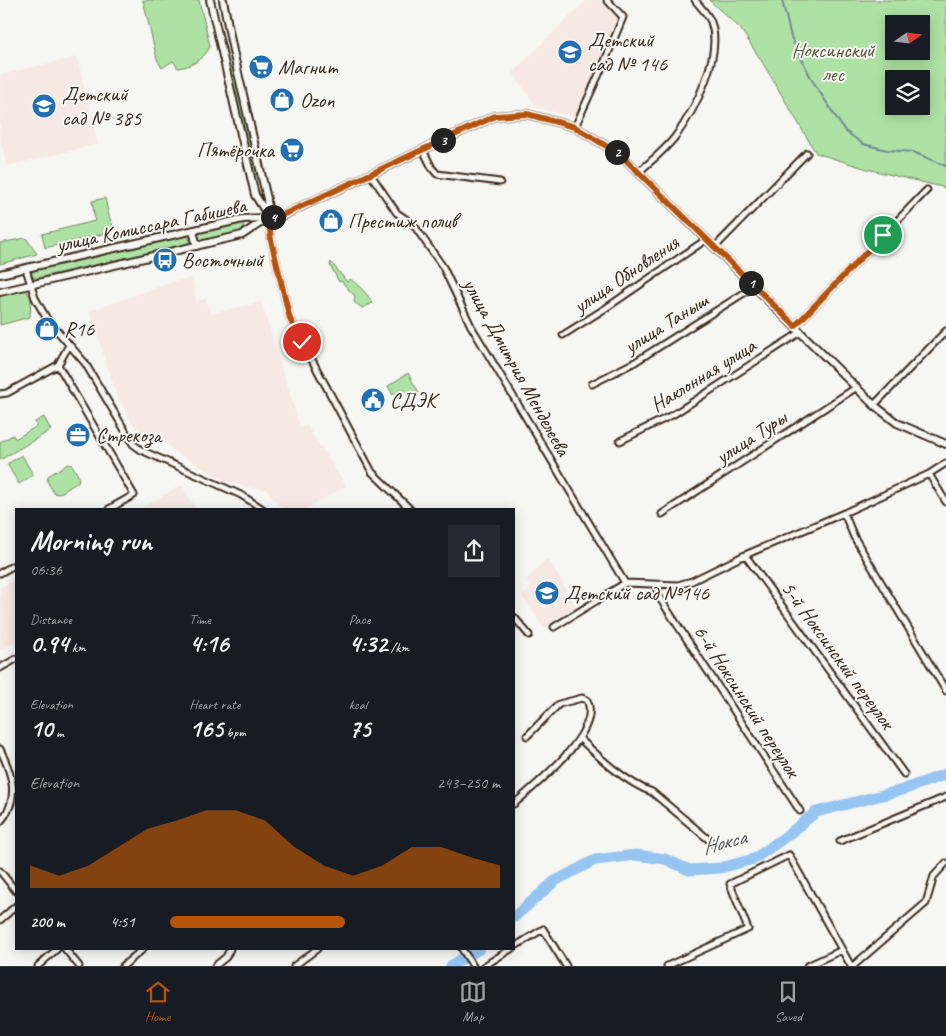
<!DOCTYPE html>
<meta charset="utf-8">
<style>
:root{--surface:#171b24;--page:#242831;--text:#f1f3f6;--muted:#9ea1a6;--line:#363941;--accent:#b45309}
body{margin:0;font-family:Caveat,sans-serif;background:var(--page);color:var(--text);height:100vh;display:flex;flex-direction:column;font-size:19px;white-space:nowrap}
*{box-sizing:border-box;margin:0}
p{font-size:16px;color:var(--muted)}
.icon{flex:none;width:28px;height:28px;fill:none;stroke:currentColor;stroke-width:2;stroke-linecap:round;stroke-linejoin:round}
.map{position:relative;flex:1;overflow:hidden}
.side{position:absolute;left:15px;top:508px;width:500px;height:442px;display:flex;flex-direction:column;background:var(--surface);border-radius:0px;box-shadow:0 2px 12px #0003}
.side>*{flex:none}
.needle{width:32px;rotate:76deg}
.buttons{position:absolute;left:885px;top:15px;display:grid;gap:10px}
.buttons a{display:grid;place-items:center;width:45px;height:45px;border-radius:0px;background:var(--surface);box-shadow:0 2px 12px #0003;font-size:25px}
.pin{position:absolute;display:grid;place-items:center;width:42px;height:42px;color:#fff;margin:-21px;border:2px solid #fff;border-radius:50%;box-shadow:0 1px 5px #0007}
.km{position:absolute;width:25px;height:25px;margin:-12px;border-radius:50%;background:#222;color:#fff;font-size:14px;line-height:25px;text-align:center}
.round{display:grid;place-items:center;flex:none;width:52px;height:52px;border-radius:0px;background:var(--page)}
.headline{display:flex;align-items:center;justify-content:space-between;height:85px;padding:0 15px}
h1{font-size:28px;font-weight:800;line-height:38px}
.figures{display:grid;grid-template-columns:repeat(3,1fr);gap:8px;height:85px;padding:5px 15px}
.figures div{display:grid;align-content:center}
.figures b{font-size:25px;font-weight:800}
.figures small{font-size:14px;font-weight:400}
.figures p{font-size:14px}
.chart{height:140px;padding:10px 15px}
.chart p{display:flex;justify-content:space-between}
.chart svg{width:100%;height:90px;margin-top:5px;fill:var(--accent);opacity:.7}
ul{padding:0 15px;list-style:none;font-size:16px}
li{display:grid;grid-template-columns:80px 60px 1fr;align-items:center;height:38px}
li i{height:12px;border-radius:6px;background:var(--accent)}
.dock{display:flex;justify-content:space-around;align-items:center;height:70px;border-top:1px solid var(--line);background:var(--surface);font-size:14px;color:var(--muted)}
.dock a{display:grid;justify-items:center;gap:2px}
.dock .selected{color:var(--accent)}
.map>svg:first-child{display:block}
.built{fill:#f6e8e2}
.green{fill:#aee2a4;stroke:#748661;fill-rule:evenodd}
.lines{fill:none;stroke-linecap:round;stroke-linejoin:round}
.stream{stroke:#71879c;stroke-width:2}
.river{stroke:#95c5f0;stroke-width:11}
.minor-casing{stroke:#3b2a1e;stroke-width:9}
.tertiary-casing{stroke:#3b2a1e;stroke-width:10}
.minor{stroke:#f6f6f2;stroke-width:5}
.tertiary{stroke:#f6f6f2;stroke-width:6}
.route-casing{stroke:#fff;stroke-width:10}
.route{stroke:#b45309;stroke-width:6}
.labels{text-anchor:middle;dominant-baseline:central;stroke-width:4;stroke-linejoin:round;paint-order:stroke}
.poi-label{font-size:21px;fill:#3b2a1e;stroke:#f6f6f2;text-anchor:start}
.park-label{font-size:21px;fill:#585840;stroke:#f6f6f2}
.street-label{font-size:21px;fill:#3b2a1e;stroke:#f6f6f2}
.water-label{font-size:22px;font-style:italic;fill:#56585d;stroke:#f6f6f2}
</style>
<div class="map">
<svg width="946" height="966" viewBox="0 0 946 966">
<rect width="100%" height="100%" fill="#f6f6f2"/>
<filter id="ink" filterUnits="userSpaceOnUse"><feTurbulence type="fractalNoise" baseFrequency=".02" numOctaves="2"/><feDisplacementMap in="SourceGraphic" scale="10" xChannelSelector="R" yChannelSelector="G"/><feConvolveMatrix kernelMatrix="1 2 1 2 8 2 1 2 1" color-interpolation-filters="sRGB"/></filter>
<g filter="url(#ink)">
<path class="built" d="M587,0H600L619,15L610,44L576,117L537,108L513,72Z
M77,57L98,144L7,166L0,137V75Z
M192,278L196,301L206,299L211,314L261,302L300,427L307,426L346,486L305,509H282L266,489H255L224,481L173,450L162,439L145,445L117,396L90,311L176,281Z
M182,485L196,509H140Z
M548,559L576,606L544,628L522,596L531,588L526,581L543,562Z
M16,579V641L0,651V588Z"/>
<path class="green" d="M143,0H199L210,46C205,59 190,67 178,68L173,61L162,68L157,59Z
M709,0H946V188L867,169L816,153L761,60L740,28ZM894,24H921V51H894ZM894,79H921V106H894Z
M233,67L258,174L253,175L228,69Z
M105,198L109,216L115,231L45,248L42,234L95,221L92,201Z
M243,222L245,231L201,241H199L196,235L199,232Z
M185,235L190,239V242L187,244L36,278H33L31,275L32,272L35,270Z
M26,238L37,254L0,264V243Z
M331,262L347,282L350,279C359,285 367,294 373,303L362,308L354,302L355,296C349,291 346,286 341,281L339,282L330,265Z
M24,289L31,297L30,317L0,325V295Z
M408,373L419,393L409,398L404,388L393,395L388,386Z
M44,417L51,430L0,460V442L13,435L15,439L37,426L35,422Z
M22,455L33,475L19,484L7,464Z
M68,464L72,465L79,477L78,482L59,494L54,493L47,481L48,476Z"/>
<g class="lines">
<path class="stream" d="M782,0L791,37L812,80L845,131L863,144L887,150L913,152L946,166"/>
<path class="river" d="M514,917L555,881L595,860L636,855L665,859L689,870L720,868L754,859L789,834L816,812L902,790L946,774
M451,966L479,949"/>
<defs>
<path id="minor" d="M575,127L605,61L623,17L607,0
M423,150L432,168L437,174L500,182
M639,172C651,161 665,150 675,137C695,110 723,55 711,22C708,14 700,7 695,0
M371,175L397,213L413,224L443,267L471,326L625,583
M269,217L271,240L290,319L372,472L410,509
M715,247L807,153
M26,269L35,298L47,319L85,363L133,444L141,450L241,495L263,509
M795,326L927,190
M563,335L606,308L707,239
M58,365L134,495L109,509
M592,384L635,362L755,286
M0,394L7,393L58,365L69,345
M874,405L946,331
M620,441L674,414L801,332
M929,474L946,502
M844,513L854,537L946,691
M662,514L857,387
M745,555L904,774
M0,573L16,564
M662,584L657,589V594L800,811
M514,617L529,635
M554,627L625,583L678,585L692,581L745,555L844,513L929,474L946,463
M0,668L16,659
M579,738C599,757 626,783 652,792L714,844
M0,749C12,774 21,799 0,822
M514,804C535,785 603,732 587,700L582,698L559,704L527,736
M840,841L946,797
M0,871L16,891
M0,920L16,906
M514,947L543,929L566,966
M65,949L79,966
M462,949L473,966
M38,966L57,949
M123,966L143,949
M215,966L226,957L230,949
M294,966L317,949
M484,966L511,949
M667,966L748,929L730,884L789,855L851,966
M807,966L842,950
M853,966L926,903L934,876L946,863"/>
<path id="tertiary" d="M210,0L255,195L269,217
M223,0L233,51L267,199L268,214
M193,231L197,246
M0,274L243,219L279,217L495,116L527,114L575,127L621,155L874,405L897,423L946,444
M0,292L242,235L268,218"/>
</defs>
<use href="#minor" class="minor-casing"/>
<use href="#tertiary" class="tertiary-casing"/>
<use href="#minor" class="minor"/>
<use href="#tertiary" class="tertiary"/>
</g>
</g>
<g class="lines" filter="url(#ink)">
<defs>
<path id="route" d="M302,342L290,319L271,240L269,218L279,216L287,213L495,116L527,114L575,127L621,155L795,326L883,235"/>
</defs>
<use href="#route" class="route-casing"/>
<use href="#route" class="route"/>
</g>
<defs>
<symbol id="school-disc" viewBox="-11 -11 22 22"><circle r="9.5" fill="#1f6fb2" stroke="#f6f6f2"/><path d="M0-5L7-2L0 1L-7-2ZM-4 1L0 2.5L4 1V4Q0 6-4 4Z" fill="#fff"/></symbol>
<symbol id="supermarket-disc" viewBox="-11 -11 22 22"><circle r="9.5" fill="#1f6fb2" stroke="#f6f6f2"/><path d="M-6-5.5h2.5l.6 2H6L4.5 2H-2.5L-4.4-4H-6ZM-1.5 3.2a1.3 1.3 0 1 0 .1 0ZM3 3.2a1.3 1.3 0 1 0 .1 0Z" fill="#fff"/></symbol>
<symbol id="shop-disc" viewBox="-11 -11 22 22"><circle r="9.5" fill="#1f6fb2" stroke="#f6f6f2"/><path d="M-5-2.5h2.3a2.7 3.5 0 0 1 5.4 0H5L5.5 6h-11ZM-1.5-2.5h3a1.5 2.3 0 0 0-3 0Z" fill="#fff"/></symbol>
<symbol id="bus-disc" viewBox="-11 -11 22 22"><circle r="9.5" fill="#1f6fb2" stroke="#f6f6f2"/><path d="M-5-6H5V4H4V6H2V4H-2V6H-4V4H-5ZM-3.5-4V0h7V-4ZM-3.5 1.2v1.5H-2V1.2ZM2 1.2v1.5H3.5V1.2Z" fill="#fff"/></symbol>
<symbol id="civic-disc" viewBox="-11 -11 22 22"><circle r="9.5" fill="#1f6fb2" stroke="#f6f6f2"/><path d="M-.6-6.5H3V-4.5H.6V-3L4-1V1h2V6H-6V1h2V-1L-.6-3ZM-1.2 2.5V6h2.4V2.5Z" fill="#fff"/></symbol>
<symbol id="office-disc" viewBox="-11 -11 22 22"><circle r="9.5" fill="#1f6fb2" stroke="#f6f6f2"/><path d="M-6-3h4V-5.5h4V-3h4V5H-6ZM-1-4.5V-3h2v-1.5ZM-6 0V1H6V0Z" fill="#fff"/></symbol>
</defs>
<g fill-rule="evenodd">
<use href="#school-disc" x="556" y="38" width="28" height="28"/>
<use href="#supermarket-disc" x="247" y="53" width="28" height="28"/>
<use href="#shop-disc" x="268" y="86" width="28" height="28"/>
<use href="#school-disc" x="30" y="92" width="28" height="28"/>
<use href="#supermarket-disc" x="278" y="136" width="28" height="28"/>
<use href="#shop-disc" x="317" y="207" width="28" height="28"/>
<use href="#bus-disc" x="151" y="246" width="28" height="28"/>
<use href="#shop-disc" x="33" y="315" width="28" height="28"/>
<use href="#civic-disc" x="359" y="386" width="28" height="28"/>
<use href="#office-disc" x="64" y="421" width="28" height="28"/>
<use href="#school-disc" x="533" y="579" width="28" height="28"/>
</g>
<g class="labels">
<g class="poi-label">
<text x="588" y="40">Детский<tspan x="588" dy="24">сад № 146</tspan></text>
<text x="278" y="67">Магнит</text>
<text x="62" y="94">Детский<tspan x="62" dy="24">сад № 385</tspan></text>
<text x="300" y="100">Ozon</text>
<text x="274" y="150" text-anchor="end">Пятёрочка</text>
<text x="348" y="221">Престиж полив</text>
<text x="182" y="260">Восточный</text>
<text x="64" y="329">R16</text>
<text x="390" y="400">СДЭК</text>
<text x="96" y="435">Стрекоза</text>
<text x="564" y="593">Детский сад №146</text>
</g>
<g class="park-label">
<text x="833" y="50">Ноксинский<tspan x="833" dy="24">лес</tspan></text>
</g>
<g class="street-label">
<text transform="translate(151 225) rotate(-12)">улица Комиссара Габишева</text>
<text transform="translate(626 274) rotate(-34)">улица Обновления</text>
<text transform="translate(666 323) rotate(-32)">улица Таныш</text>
<text transform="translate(517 367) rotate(61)">улица Дмитрия Менделеева</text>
<text transform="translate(703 375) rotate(-32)">Наклонная улица</text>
<text transform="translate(751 437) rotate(-33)">улица Туры</text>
<text transform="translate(838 655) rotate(54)">5-й Ноксинский переулок</text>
<text transform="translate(747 701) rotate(57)">6-й Ноксинский переулок</text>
</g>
<g class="water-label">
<text transform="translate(724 842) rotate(-14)">Нокса</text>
</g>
</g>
</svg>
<div class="buttons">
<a><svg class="needle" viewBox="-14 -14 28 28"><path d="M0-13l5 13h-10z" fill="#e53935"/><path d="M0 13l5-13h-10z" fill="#9ea1a6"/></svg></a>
<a><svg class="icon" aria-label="layers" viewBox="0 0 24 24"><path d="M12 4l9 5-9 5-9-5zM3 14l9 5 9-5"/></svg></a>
</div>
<div class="pin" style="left:883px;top:235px;background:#1e9e55"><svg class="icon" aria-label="arrive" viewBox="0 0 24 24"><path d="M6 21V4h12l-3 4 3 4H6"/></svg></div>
<div class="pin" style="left:302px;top:342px;background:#d93025"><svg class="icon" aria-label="check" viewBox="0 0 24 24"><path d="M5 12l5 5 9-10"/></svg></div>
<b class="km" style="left:751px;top:283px">1</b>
<b class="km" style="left:617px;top:152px">2</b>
<b class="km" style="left:443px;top:140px">3</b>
<b class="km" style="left:273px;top:217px">4</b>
<section class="side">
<div class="headline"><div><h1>Morning run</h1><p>06:36</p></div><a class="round"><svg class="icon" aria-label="share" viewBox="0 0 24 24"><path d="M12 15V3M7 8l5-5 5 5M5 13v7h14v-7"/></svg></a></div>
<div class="figures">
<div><p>Distance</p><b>0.94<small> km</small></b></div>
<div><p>Time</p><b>4:16</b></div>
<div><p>Pace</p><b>4:32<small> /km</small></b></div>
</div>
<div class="figures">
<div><p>Elevation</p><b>10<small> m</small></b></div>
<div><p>Heart rate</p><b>165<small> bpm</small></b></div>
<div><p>kcal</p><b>75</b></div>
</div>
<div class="chart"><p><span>Elevation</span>243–250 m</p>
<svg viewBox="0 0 160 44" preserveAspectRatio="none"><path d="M0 44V33L10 38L20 33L30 24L40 15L50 11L60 6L70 6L80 11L90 24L100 33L110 38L120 33L130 24L140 24L150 29L160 33V44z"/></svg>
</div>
<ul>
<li><b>200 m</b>4:51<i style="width:53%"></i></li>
</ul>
</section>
</div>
<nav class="dock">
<a class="selected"><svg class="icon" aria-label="home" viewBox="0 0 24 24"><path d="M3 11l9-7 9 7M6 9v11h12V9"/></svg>Home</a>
<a><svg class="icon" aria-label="map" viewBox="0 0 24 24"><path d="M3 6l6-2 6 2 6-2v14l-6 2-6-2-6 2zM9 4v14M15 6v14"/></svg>Map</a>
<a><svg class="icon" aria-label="saved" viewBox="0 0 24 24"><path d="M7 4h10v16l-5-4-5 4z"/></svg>Saved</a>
</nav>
